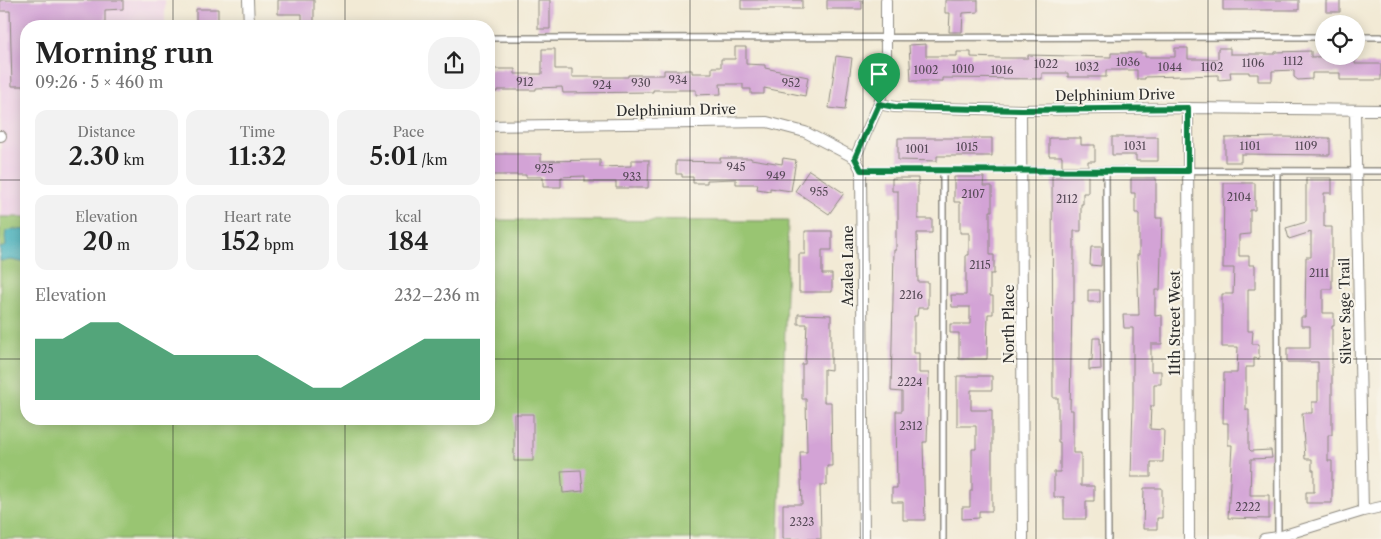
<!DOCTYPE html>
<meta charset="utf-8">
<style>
:root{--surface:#fff;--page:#f2f2f2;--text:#222;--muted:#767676;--accent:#0b8043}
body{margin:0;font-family:"Libre Caslon Text",serif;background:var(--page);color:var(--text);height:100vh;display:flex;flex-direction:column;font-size:19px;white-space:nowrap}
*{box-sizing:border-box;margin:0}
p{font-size:16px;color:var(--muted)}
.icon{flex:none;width:28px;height:28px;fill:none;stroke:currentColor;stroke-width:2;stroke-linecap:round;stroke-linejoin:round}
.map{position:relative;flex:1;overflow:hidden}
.details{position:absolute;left:20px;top:20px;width:475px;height:405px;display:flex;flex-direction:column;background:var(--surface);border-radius:20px;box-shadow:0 2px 12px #0003}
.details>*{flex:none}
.buttons{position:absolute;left:1315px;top:15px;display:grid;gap:10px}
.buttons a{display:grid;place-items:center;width:50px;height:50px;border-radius:50%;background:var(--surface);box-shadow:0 2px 12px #0003;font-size:25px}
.pin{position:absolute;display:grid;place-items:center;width:42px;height:42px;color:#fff;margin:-51px -21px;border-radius:50% 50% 50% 0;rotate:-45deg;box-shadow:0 0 5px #0007}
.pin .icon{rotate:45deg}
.round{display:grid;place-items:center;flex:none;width:52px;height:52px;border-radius:20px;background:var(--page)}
.head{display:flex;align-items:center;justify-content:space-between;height:85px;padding:0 15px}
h1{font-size:28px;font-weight:600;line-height:38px}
.stats{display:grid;grid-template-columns:repeat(3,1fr);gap:8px;height:85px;padding:5px 15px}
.stats div{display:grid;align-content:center;border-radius:12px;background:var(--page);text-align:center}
.stats b{font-size:25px;font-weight:600}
.stats small{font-size:14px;font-weight:400}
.stats p{font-size:14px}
.chart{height:140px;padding:10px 15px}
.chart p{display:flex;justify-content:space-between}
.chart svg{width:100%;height:90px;margin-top:5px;fill:var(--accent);opacity:.7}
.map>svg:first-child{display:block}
.built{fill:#eed0e7}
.green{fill:#99c572;stroke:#62784e}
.water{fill:#3eaebb;stroke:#346c73}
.building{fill:#d3a3d6}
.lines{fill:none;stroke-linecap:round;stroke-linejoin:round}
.service-casing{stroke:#8e8a80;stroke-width:8}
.minor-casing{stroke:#8e8a80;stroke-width:12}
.service{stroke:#fff;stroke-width:5}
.minor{stroke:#fff;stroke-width:10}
.route-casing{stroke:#fff;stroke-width:10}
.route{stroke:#0b8043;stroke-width:6}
.grid{fill:none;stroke:#2b2b2b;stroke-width:1;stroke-opacity:0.55}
.labels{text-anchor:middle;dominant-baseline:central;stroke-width:4.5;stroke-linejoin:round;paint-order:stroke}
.number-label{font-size:11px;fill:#554956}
.street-label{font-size:14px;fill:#2b2b2b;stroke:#f7f3e8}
</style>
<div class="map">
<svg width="1381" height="539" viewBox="0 0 1381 539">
<rect width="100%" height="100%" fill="#f7f3e8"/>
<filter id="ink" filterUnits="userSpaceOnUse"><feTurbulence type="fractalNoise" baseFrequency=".02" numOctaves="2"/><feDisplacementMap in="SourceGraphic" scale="10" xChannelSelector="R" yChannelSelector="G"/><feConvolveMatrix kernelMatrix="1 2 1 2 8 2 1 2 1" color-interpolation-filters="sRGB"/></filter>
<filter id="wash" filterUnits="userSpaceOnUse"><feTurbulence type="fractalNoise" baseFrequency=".0096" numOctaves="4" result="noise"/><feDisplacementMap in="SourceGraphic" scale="20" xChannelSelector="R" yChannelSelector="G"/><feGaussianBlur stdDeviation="1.12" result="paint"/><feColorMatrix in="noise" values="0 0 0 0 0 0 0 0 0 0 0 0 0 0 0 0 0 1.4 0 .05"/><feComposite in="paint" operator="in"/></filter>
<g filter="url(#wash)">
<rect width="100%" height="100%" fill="#f2ead5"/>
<path class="built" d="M0,0H165V26H26V217H1Z"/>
<path class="green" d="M0,217H26V419H489V220L788,221L779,539H0Z"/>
<path class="water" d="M14,229L26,230V263L11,260L0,261V248L6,246L5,237L6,231Z"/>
<g id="blocks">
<path class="building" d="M0,0H123V9L105,10V26H26V86H12L10,11H0Z
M278,0H314V26H302V14H278Z
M538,0H550V29H538Z
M741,0H802V9H741Z
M827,0H862V9H827Z
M945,0H978V12L963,13L962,32H949L950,13H945Z
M1223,0H1299V10H1223Z
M1326,0H1340V12H1326Z
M196,9H218V26H196Z
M926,44V56H957V52H971V57L998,58H1028V55L1111,57V53H1145V57H1175V48H1188V59H1218V48H1230V54H1275V52L1311,51V57L1355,56V64H1381V80H1340V73H1312V79L1298,80L1294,77V70L1272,71V81H1258V74H1249V72H1230L1231,79L1218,80V75L1145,77V79H1137V70H1106V77H1068V73H1042V79L942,78V81H911L909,45Z
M735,47H746V64L765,65V68L808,77L805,96L764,88V94H751V89H743V84H720L721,94L696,95V90H653V92L563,93L562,87L536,88V90H497V92H489V69H515V74H542V49H555V69H572V77H628V75H664V70H692V73H712V67H721V59H735Z
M836,56L852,58L845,110L829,108Z
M1112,137H1158V161H1136V155H1112Z
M1283,137L1330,138V155L1241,154V162H1225V138Z
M898,138H992V156H937V161L898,160Z
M1049,138H1081V145H1095V161H1088V166H1062V156H1049Z
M489,154H541V161L600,160V167L631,166V160H649L648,188H616V182H585V176L561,177V187H543V177H526V175H489Z
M720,158H751V159L782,164L783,158L796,160L791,191L770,188V191L757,189L758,184H736V179L707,180V183H693V177H682V174H676V161L720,162Z
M809,170L844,193L829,214L795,191Z
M1062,175H1088V193H1083V204H1081V231H1074V302H1072L1070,410H1073V453H1081V486H1094V501H1086V519H1064V497H1054V472H1060V442H1058V398H1053L1052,176H1062Z
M954,177H984L983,186H992V211H990V255H994V274H990V296H993V314H988L987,359H959V333H950V324H970V307H952L951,295H966V255H969V233H960V202H954Z
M892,178H918V219H932V233H917L918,282H928V308H918L917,316H914V353H919V373H929L927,442H923L925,520H903V502H892V488H897L896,411H902V392L891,391L894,250H896V229H898V191H892Z
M1131,178H1156V218H1162L1160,290H1155V316L1162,315V344H1151V371H1161V384H1154V406H1151L1150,429L1164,430L1163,462H1151V477H1131L1133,403V328H1124L1123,315H1139L1137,255H1139V213H1135V193H1131Z
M1306,178H1332V193H1324V227H1332V289H1323V313H1334V326H1332V435H1328V461H1332V503H1306V492H1314V470H1312V459H1305L1302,413H1312V402H1318V362H1287V348H1310V326H1301V317H1305L1306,257H1311V232L1289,239L1286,228L1306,222Z
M1224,183H1255V210H1250V234L1239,235V256H1249V265H1255V289H1248V331H1253L1252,344H1259V359L1254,358V367H1246V410H1249V449L1251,451L1271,450L1272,458L1251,459L1250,495H1269V519L1228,518L1232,445H1228V423H1223L1224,373H1237L1238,347H1222V294H1233L1234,268H1223Z
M805,231H832V250H822V274H832V292H799V254H805Z
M1091,247H1102L1101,266L1090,265Z
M1088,290H1100V302H1088Z
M798,314L831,315V370L824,369V402H831L832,466H827V485H820L821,539H783V504H802L800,452H807L806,399H802V364H805L807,324H798Z
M1093,338H1100L1101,369L1089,370V360H1092Z
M957,376H992V390H971V410H992V511H979V518L962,519V507H970V491H972V449H976V426H957Z
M514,414H533V461H514Z
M581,470L583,491L563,493L561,471Z
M1144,488H1162V518H1157V529H1143Z"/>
</g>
</g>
<g filter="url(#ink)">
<use href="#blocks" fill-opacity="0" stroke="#8e8a80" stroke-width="1"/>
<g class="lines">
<defs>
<path id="service" d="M1356,37H1381
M489,38L1324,37
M861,170L1381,171
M943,171V539
M1106,171L1108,539
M1277,171L1278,537"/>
<path id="minor" d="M248,0L249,26
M879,104L895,107L1021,110L1188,108L1381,110
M1188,108L1189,539
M1021,110L1023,539
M1355,110L1363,511
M489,126L767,122L805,132L855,158
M0,136H1
M864,539L861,170L855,158L879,104L886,78V0
M1264,539L1278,537L1363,511L1381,507"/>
</defs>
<use href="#service" class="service-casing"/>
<use href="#minor" class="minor-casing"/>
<use href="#service" class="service"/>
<use href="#minor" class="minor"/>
</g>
</g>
<g class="lines" filter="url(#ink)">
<defs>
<path id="route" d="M879,104L895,107L1021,110L1188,108V171L861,170L855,158Z"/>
</defs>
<use href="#route" class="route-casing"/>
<use href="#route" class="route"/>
</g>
<path class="grid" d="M173,0V26M345,0V26M518,0V539M690,0V539M863,0V539M1036,0V539M1208,0V539M0,180H26M489,180H1381M0,359H26M489,359H1381M173,419V539M345,419V539"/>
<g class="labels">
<g class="number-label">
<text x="1293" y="61">1112</text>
<text x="1128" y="62">1036</text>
<text x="1253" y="63">1106</text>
<text x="1046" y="64">1022</text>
<text x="1087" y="67">1032</text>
<text x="1170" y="67">1044</text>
<text x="1212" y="67">1102</text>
<text x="963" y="69">1010</text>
<text x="926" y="70">1002</text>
<text x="1002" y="70">1016</text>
<text x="678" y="80">934</text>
<text x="525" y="82">912</text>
<text x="641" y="83">930</text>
<text x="791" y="83">952</text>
<text x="602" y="85">924</text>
<text x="1135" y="146">1031</text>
<text x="1250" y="146">1101</text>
<text x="1306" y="146">1109</text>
<text x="967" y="147">1015</text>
<text x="917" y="149">1001</text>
<text x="736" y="167">945</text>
<text x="544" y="169">925</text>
<text x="776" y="176">949</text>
<text x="632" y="177">933</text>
<text x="819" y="192">955</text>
<text x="973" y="194">2107</text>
<text x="1239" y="197">2104</text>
<text x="1067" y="199">2112</text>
<text x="980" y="265">2115</text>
<text x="1319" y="273">2111</text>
<text x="911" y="295">2216</text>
<text x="910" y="382">2224</text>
<text x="911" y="426">2312</text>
<text x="1248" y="507">2222</text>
<text x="802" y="522">2323</text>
</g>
<g class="street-label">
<text transform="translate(1115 95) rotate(-1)">Delphinium Drive</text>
<text transform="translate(676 110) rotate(-1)">Delphinium Drive</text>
<text transform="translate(848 266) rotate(-90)">Azalea Lane</text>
<text transform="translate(1345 311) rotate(-91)">Silver Sage Trail</text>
<text transform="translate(1175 323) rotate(-90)">11th Street West</text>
<text transform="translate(1009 324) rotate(-90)">North Place</text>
</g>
</g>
</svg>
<div class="buttons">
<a><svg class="icon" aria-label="locate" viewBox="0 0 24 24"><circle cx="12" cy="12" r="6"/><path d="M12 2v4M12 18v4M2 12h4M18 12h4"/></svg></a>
</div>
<div class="pin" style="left:879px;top:104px;background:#1e9e55"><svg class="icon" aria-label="arrive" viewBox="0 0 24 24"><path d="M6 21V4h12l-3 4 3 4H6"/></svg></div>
<section class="details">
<div class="head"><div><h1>Morning run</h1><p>09:26 · 5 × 460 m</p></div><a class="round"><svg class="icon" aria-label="share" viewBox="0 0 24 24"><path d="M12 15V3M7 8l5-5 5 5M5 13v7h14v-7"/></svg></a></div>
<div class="stats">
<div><p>Distance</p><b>2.30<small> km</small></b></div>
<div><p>Time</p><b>11:32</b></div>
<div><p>Pace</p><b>5:01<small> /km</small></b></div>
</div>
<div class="stats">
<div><p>Elevation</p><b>20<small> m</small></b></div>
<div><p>Heart rate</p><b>152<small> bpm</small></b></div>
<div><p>kcal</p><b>184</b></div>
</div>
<div class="chart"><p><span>Elevation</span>232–236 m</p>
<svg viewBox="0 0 160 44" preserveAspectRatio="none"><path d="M0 44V14L10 14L20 6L30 6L40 14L50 22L60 22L70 22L80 22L90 30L100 38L110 38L120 30L130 22L140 14L150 14L160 14V44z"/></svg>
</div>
</section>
</div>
